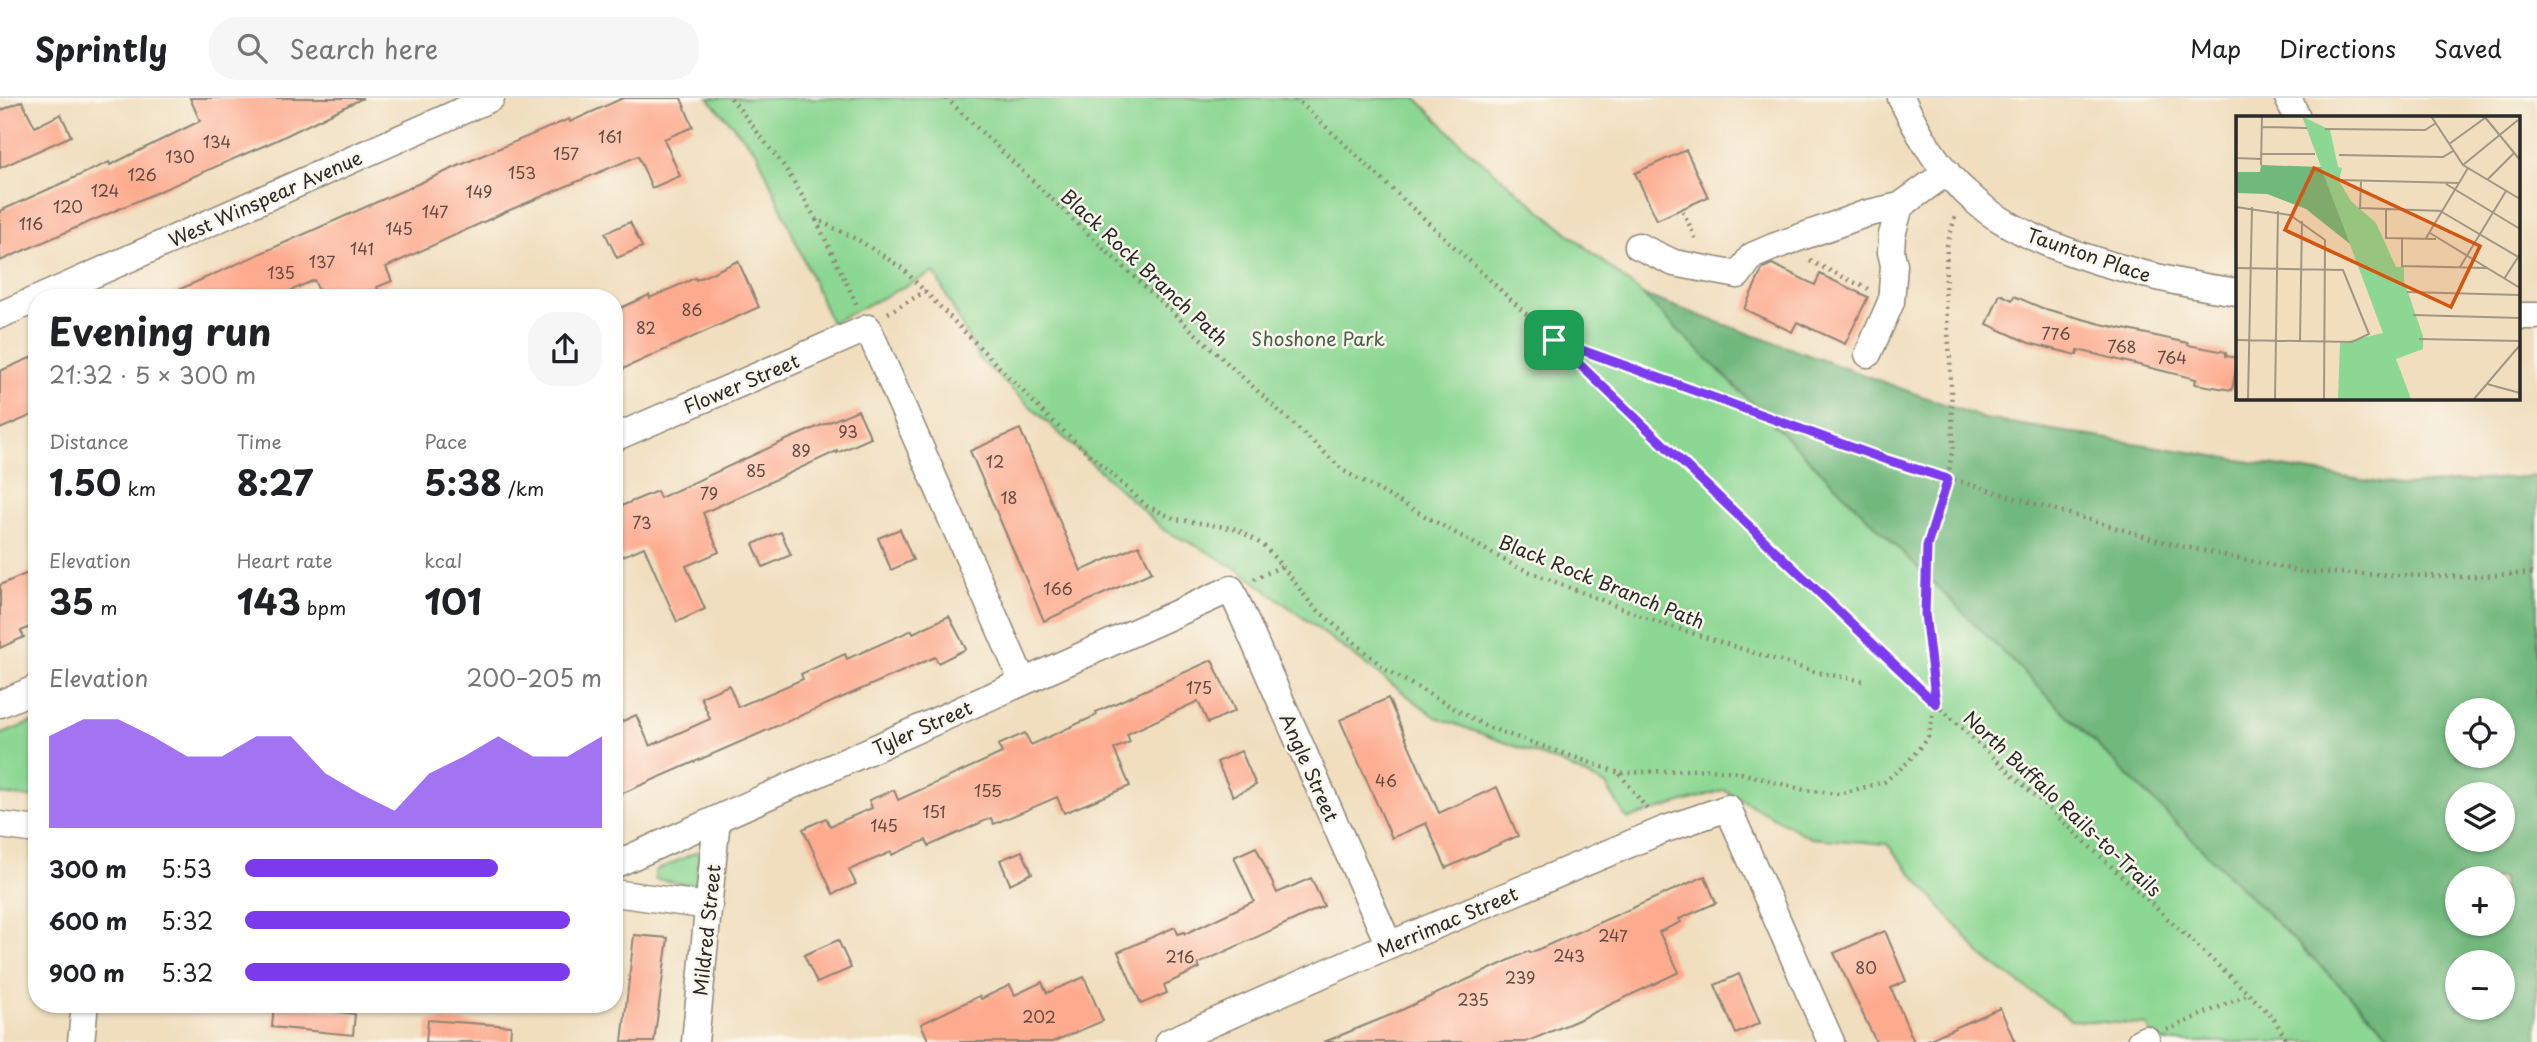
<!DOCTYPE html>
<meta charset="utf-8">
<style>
:root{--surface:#fff;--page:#f6f6f6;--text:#202124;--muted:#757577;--line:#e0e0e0;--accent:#7c3aed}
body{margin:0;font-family:"Playpen Sans",sans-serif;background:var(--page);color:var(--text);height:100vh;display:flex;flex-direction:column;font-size:26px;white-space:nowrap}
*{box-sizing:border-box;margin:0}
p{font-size:23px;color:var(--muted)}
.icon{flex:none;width:38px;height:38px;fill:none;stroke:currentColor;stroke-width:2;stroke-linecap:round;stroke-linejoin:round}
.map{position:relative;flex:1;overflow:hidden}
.sheet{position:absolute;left:28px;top:191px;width:595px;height:724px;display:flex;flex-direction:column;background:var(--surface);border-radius:28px;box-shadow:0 2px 5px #0004}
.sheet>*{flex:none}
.fabs{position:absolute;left:2445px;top:600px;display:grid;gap:14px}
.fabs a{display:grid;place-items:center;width:70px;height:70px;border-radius:50%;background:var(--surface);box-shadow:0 2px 5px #0004;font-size:35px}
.pin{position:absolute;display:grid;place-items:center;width:60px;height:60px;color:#fff;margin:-30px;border-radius:14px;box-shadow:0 4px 10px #0006}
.round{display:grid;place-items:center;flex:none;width:74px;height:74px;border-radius:28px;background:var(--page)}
.overview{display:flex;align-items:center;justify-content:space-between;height:119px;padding:0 21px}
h1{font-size:38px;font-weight:700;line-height:52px}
.metrics{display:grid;grid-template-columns:repeat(3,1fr);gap:10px;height:119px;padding:7px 21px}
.metrics div{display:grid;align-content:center}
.metrics b{font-size:35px;font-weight:700}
.metrics small{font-size:19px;font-weight:400}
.metrics p{font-size:19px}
.chart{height:196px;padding:14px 21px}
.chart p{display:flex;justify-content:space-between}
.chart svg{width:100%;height:126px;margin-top:7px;fill:var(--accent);opacity:.7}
ul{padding:0 21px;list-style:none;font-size:23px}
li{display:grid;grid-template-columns:112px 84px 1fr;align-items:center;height:52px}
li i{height:18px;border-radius:9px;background:var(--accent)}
header{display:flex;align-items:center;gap:42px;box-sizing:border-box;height:98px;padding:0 35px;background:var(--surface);border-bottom:2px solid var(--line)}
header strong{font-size:33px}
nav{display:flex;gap:38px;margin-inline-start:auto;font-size:24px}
.search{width:490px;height:63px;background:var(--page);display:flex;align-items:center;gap:18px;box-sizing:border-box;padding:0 24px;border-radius:28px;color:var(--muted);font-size:26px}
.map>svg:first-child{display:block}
.green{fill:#8cd793;stroke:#5c815f;stroke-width:2}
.forest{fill:#71b87d;stroke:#4e7254;stroke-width:2;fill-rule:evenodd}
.building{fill:#fdab8f}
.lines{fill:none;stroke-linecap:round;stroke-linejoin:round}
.minor-casing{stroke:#8e8474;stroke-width:29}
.path{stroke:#8e8474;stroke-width:4.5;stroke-dasharray:2 5;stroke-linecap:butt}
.minor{stroke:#fff;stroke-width:26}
.route-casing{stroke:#fff;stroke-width:14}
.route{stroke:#7c3aed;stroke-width:9}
.labels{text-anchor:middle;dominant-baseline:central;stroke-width:5;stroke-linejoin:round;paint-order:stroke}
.number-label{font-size:16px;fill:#604b44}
.street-label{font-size:19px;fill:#2b2b2b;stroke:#fbf7ec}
.park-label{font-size:19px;fill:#485f4a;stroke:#fbf7ec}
.inset-road{fill:none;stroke:#a19683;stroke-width:2}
.view{fill:#d5540f;fill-opacity:0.15;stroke:#d5540f;stroke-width:3.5}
.inset-edge{fill:none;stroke:#2b2b2b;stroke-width:3.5}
</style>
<header>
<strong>Sprintly</strong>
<div class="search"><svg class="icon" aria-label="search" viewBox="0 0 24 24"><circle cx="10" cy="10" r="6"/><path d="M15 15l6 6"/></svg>Search here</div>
<nav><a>Map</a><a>Directions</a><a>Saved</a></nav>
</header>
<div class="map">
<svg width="2537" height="944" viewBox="0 0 2537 944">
<rect width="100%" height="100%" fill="#fbf7ec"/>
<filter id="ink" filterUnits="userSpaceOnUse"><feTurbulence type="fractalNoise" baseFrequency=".0143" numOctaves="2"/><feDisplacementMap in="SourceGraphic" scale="14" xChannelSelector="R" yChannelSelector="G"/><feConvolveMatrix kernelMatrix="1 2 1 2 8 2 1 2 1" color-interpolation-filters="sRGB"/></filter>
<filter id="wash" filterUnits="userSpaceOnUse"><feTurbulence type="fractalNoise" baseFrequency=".00686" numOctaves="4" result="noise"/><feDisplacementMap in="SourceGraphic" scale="28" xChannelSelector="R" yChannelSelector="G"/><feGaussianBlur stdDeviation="1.57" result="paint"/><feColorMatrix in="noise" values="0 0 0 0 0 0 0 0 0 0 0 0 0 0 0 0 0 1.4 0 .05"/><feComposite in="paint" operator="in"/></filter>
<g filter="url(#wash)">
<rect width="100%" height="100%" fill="#f0debe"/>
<path class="green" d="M708,0H1416L1468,52L1643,197L2397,944H2155L2147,927L2071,922L1983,859L1887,746L1811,740L1724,692L1627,721L1606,687L1561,665L1436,619L1242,474L1201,450L1165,433L980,262L934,174L831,225L757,54Z
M37,622V700L0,696V637Z
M699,753L697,788L655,781V773Z"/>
<path class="forest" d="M1643,197L1985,321L2399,388L2537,378V944H2397ZM2457,612H2502V658H2457ZM2457,696H2502V742H2457ZM2457,780H2502V826H2457ZM2457,864H2502V910H2457Z"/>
<g id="blocks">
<path class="building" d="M190,0H363L277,42L0,163V113L109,64L110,67L200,23Z
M623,0H681L693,29L664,41L680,78L652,90L638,58L505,114L386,169L392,183L377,189L382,200H322L314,182L275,200H160L481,58L569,21L570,24Z
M22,3L35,29L61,16L71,38L0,70V13Z
M1686,52L1708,99L1657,122L1635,75Z
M630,124L642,149L617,160L605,135Z
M738,163L759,209L614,275V213L649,197L650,200L695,180L696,182Z
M1772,166L1815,187L1820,176L1868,199L1845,246L1797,224L1792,234L1744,211L1763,170Z
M2000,196L2012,202L2014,198L2042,210L2101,226L2188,245V247L2226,254V258L2238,260L2232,292L2195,286L2196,281L2078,252L2077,257L2029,245L1987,226Z
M37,257V315L0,331V273Z
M858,312L871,340L837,355V353L703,415L719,454L686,468L705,511L677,524L644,449L621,459L614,444V411L657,393L660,400L786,342Z
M1020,331L1081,473L1139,447L1152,474L1044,523L970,353Z
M900,431L913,462L891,472L878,440Z
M781,434L791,457L763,469L753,446Z
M37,471V526L21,533L24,539L0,550V487Z
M949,518L966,551L938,565L935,559L614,699V627L636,617L650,648L710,621L701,599L729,587L738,609L803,581L801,576L845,556L847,561L912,532L913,535Z
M1212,562L1235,613L1208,625L1198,603L1127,636L1130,644L1114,651L1130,688L1064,715L1057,699L994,726L991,720L929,748L926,742L892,757L891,754L849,772L856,786L833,796L803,731L826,720L830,728L872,710L869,702L894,692L898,702L1002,655L998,647L1025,635L1031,647L1097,617L1096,614Z
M1388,600L1439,715L1497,689L1518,738L1446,770L1426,725L1392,740L1340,622Z
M1241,653L1256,687L1233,698L1217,664Z
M1256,749L1277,795L1311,780L1324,808L1198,866L1200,870L1164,887L1167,895L1141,906L1118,854L1175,829L1178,836L1184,834L1185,836L1254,803L1234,759Z
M1022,753L1032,775L1010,786L1000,762Z
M1705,778L1716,805L1679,821L1681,824L1659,834L1679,874L1576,923L1526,944H1324L1393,916L1529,853L1530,855Z
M1885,833L1906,883L1891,890L1914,944H1876L1834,855Z
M634,837L668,840L654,944H622Z
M838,842L851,870L817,885L804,857Z
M1739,876L1760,925L1736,936L1715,887Z
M1084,879L1103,923L1052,944H929L921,926L979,898L981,901L1010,887L1015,897L1042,884L1047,895Z
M274,906L355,916L353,937L272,929Z
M2000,910L2015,944H1923Z
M428,922L511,928L510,944H426Z"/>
</g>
</g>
<g filter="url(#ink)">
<use href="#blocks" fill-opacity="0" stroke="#8e8474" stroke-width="2"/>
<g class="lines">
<defs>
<path id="minor" d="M1901,0C1917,32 1934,64 1960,89C1972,100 1984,112 1998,120C2057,158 2168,185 2238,194
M2288,0L2297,19
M1638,148L1674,165L1738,177L1752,158L1773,149L1865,116L1900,108L1947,74
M40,200L491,0
M0,217L37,201
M2518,218H2537
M1868,256L1891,204L1894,167L1891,154L1892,137L1900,108
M614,340L868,230L1023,584
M0,606L37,590
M0,727L37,732
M614,767L1231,491L1389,847
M614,795L709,808
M81,944L85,906
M695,944L717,721
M1169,944L1389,847L1663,732L1728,710L1831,944
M2140,944L2146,941"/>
</defs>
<use href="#minor" class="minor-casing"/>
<path class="path" d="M731,0L786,71L816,121L860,143L902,170L1050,321L1147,408L1175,421L1237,431L1263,447L1282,468L1312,507L1385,571L1487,629L1620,675L1711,671L1741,675L1804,692L1839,696L1884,684L1908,664L1928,639L1936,606L1925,516L1927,448L1948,381L1953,346L1950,261L1945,193L1947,148L1955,119
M946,0L1104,151L1344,373L1515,468L1657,524L1815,574L1864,583
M1295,0L1554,242L1936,606L2249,896L2272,918L2288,944
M1683,113L1697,144
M816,122L858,209
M1810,163L1868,191
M888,215L926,193
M1558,243L1884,361L2167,445L2303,474L2458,479L2537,475
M1254,481L1282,468
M1620,676L1647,711
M2167,932L2249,896"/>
<use href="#minor" class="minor"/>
</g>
</g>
<g class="lines" filter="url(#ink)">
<defs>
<path id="route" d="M1554,242L1884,361L1948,381L1927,448L1925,516L1936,606Z"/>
</defs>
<use href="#route" class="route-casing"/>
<use href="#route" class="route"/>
</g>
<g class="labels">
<g class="number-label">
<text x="610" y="38">161</text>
<text x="217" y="43">134</text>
<text x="566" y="55">157</text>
<text x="180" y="58">130</text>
<text x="522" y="74">153</text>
<text x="142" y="76">126</text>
<text x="105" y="92">124</text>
<text x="479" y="93">149</text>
<text x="68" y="108">120</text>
<text x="435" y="113">147</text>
<text x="31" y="125">116</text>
<text x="399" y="130">145</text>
<text x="362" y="150">141</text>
<text x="322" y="163">137</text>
<text x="281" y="174">135</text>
<text x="692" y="211">86</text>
<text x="646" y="229">82</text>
<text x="2056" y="235">776</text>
<text x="2122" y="248">768</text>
<text x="2172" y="259">764</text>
<text x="848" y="333">93</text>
<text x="801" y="352">89</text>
<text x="995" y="363">12</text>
<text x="756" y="372">85</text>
<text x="709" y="395">79</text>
<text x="1009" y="399">18</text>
<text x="642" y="424">73</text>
<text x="1058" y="490">166</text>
<text x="1199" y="589">175</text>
<text x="1386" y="682">46</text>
<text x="988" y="692">155</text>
<text x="934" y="713">151</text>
<text x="884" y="727">145</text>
<text x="1613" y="837">247</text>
<text x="1569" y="857">243</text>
<text x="1180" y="858">216</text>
<text x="1866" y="869">80</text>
<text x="1520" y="879">239</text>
<text x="1473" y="901">235</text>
<text x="1039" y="918">202</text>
</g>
<g class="street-label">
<text transform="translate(265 100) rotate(-24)">West Winspear Avenue</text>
<text transform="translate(2089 156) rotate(19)">Taunton Place</text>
<text transform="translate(1145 169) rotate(43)">Black Rock Branch Path</text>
<text transform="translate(741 285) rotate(-23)">Flower Street</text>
<text transform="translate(1602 483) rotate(22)">Black Rock Branch Path</text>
<text transform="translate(922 629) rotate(-24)">Tyler Street</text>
<text transform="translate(1310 669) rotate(66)">Angle Street</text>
<text transform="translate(2063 705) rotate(43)">North Buffalo Rails-to-Trails</text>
<text transform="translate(1447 823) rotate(-23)">Merrimac Street</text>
<text transform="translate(706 832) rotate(-84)">Mildred Street</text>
</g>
<g class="park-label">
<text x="1318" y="240">Shoshone Park</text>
</g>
</g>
<g transform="translate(2236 18)">
<rect width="284" height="284" fill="#f0debe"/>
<path d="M66,0L94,14L102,51L106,52L103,65L115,85L140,107L160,151H168V165L187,220V233L160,243L175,283H102L104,227L147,217Z" fill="#8cd793"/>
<path d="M25,49L85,51L114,128L70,93L31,78L0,77V56H24Z" fill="#71b87d"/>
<path class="inset-road" d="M195,0L227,49L284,83M248,0L284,44M26,11L71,12M89,13L189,14L200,7M213,28L249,2M25,38H79M103,39L207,41L217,35M0,42L1,0M0,42L25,43M25,49L26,0M227,49L282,4M104,64L223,67M251,64L278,37M125,65L124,92L207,95M210,68L284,113M0,91L54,99L89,124L88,283M150,94V122L200,123M206,96L284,142M194,117L284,172M166,122V150L251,152M190,122L232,52M224,151L270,75M0,152L107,154L133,218L116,226L0,224M268,163L284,138M171,176L284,179M177,199L284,202M183,223L284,225M64,225L66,105M251,268L284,277M12,283L16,91M39,283L42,95M238,283L284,229"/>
<path class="view" d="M78,52L244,130L215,191L49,114Z"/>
<rect width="284" height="284" class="inset-edge"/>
</g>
</svg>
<div class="fabs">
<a><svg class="icon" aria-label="locate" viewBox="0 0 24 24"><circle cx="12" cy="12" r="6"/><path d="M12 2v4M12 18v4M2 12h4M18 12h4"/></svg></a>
<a><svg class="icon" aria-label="layers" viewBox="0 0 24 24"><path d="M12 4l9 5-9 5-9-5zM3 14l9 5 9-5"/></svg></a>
<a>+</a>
<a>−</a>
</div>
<div class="pin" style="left:1554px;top:242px;background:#1e9e55"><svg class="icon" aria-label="arrive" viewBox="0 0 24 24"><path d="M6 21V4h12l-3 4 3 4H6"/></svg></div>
<section class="sheet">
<div class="overview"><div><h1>Evening run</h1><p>21:32 · 5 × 300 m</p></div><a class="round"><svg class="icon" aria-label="share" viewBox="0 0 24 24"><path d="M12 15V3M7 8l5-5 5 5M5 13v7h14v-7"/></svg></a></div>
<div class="metrics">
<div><p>Distance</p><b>1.50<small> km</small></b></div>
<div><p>Time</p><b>8:27</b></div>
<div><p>Pace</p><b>5:38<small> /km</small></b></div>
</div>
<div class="metrics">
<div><p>Elevation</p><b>35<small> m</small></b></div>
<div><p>Heart rate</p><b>143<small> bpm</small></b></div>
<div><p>kcal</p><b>101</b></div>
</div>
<div class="chart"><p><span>Elevation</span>200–205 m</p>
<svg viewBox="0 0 160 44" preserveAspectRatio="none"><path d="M0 44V12L10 6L20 6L30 12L40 19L50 19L60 12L70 12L80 25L90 32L100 38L110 25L120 19L130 12L140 19L150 19L160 12V44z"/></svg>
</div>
<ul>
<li><b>300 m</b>5:53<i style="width:71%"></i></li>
<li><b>600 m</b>5:32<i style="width:91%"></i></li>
<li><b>900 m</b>5:32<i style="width:91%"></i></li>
</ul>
</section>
</div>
